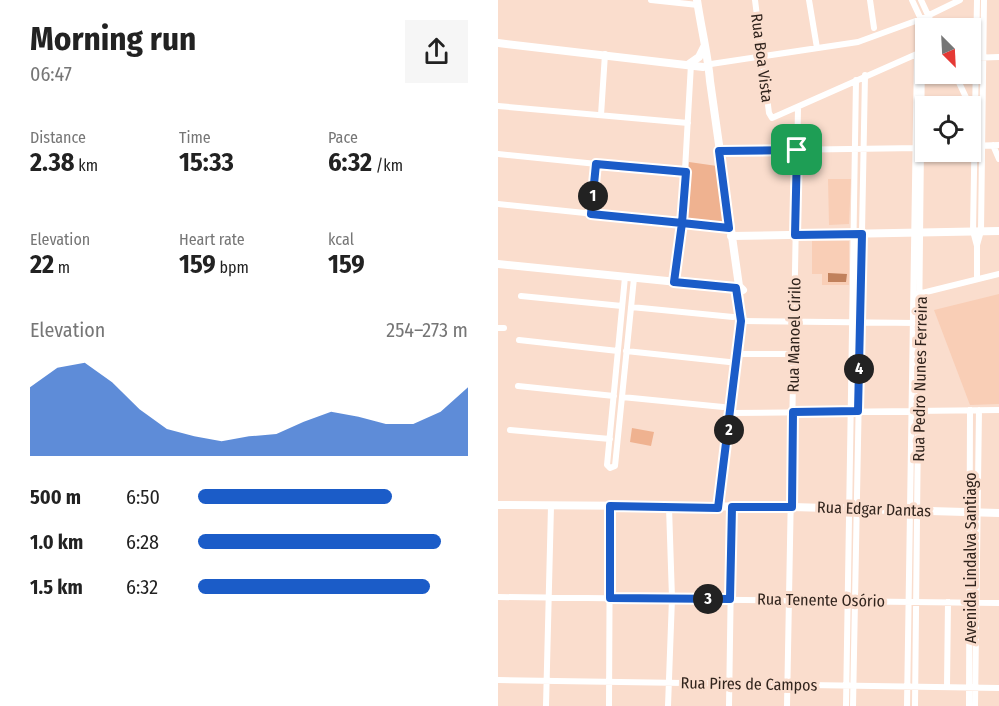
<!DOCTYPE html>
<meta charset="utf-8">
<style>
:root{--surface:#fff;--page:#f6f6f6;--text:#222;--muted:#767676;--accent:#1b5cc8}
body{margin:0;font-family:"Fira Sans Condensed",sans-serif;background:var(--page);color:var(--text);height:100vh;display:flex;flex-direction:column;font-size:22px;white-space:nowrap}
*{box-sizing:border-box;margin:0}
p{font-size:20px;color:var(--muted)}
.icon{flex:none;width:33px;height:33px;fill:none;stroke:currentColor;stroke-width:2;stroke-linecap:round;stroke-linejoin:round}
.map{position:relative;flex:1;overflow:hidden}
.details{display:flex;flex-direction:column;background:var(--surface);width:498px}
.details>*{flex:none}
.needle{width:39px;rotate:156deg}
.buttons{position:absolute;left:417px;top:18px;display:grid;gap:12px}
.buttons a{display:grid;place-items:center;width:66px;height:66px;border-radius:0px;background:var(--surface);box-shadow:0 2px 4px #0004;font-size:30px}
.pin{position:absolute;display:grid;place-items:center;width:51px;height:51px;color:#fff;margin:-26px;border-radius:12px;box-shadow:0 3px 9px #0006}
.km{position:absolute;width:30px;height:30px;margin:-15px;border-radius:50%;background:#222;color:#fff;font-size:16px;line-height:30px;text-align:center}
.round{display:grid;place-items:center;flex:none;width:63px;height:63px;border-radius:0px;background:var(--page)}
.headline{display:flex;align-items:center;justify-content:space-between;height:102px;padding:0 30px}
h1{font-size:33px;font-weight:700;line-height:45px}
.figures{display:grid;grid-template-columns:repeat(3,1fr);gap:9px;height:102px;padding:6px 30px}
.figures div{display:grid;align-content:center}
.figures b{font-size:26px;font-weight:700}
.figures small{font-size:16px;font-weight:400}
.figures p{font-size:16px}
.chart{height:168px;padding:12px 30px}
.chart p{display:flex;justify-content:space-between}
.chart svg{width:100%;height:108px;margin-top:6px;fill:var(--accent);opacity:.7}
ul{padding:0 30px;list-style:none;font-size:20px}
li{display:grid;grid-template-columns:96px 72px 1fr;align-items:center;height:45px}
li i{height:15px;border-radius:8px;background:var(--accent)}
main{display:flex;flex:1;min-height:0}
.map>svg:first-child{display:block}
.built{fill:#f9ceb6}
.green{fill:#efb290}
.water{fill:#c1815c}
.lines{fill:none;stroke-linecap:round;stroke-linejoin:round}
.minor{stroke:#fff;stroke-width:6}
.tertiary{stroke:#fff;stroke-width:8}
.secondary{stroke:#fff;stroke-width:8}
.route-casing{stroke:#fff;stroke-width:12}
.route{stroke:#1b5cc8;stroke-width:8}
.labels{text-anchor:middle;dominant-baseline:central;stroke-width:6;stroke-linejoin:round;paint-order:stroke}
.street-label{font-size:16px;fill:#31241d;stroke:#faddcd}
</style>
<main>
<section class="details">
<div class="headline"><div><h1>Morning run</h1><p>06:47</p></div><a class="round"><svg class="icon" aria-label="share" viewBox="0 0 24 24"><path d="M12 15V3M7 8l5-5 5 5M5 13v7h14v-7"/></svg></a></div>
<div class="figures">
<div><p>Distance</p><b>2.38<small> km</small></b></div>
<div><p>Time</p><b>15:33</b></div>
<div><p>Pace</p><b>6:32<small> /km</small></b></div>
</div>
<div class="figures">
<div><p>Elevation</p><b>22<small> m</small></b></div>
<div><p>Heart rate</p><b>159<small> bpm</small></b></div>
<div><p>kcal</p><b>159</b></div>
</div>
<div class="chart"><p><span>Elevation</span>254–273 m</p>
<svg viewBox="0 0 160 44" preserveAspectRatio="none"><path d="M0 44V16L10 8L20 6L30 14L40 25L50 33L60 36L70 38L80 36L90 35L100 30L110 26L120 28L130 31L140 31L150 26L160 16V44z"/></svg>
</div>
<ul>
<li><b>500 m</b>6:50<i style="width:72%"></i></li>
<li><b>1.0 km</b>6:28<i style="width:90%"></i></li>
<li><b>1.5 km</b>6:32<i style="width:86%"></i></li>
</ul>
</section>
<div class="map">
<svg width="501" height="706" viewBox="0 0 501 706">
<rect width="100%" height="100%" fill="#faddcd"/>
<path class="built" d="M330,179H353L351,224L331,225Z
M314,241H351V285H324V274H314Z
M501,294V404L472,405L436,310Z"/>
<path class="green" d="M191,162L219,166L227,224L186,220Z
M134,428L156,432L153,446L132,442Z"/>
<path class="water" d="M330,273L349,274L348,282H330Z"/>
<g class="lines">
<path class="minor" d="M153,0L200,5
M257,0L271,113L274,118L421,53
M311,0L319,48
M372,0L376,28
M414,0L428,30
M423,0L436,28
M472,58L501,57
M213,64L360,42L423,19L462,0
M457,74L472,106
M0,106L190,123
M103,115L107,54
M495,145L501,159
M472,146L501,145
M221,151L421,148
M0,154L188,173
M0,204L231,228
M93,214L98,164
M479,245L483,231L486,0
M127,277L109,465L112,468L117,466L136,278
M479,279V246L475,231L479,0
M175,282L184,223L193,64
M420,294L501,274
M23,296L124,306
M133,307L235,317
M243,321L419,323
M0,328H6
M21,340L120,351
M128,351L231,362
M239,354H296
M20,386L116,396
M124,397L225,407
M233,413L501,410
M12,430L112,439
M0,597L501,603
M0,680L501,688
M449,686L450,602
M48,706L53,506
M111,706L112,506
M170,706L174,598L171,507
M231,706L234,507
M289,706L300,108
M348,706L358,80
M355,706L367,75
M409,706L419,54
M417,706L424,52
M471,706L472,410
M477,706L481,410"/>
<path class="tertiary" d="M0,43L205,67"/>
<path class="secondary" d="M199,0C203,28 210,55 212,81L241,286L245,290L241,292L239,288
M191,64L201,57L206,47
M233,236L501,231
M0,264L239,288
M0,505L294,507L501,513
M221,508L243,321L241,292"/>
</g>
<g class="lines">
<defs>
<path id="route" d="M299,150L221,151L231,228L184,223L188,172L98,164L93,214L184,223L176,282L238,288L243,321L220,508L112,506V598L232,599L234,507H294L295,412L360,411L364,234L297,235L299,150"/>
</defs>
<use href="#route" class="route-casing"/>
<use href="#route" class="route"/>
</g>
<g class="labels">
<g class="street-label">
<text transform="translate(264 58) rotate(83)">Rua Boa Vista</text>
<text transform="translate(296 335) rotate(-89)">Rua Manoel Cirilo</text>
<text transform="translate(422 379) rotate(-89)">Rua Pedro Nunes Ferreira</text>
<text transform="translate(376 509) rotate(2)">Rua Edgar Dantas</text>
<text transform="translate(472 558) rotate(-90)">Avenida Lindalva Santiago</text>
<text transform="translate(323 600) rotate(1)">Rua Tenente Osório</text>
<text transform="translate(251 684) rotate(1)">Rua Pires de Campos</text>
</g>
</g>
</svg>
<div class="buttons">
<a><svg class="needle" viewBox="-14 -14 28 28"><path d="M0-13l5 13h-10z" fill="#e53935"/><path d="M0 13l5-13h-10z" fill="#767676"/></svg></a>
<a><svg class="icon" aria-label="locate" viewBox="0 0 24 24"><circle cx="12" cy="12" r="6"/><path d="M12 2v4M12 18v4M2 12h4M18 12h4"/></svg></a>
</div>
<div class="pin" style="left:299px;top:150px;background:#1e9e55"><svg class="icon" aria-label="arrive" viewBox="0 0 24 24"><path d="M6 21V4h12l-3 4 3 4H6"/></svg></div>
<b class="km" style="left:95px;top:196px">1</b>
<b class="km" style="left:231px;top:430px">2</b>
<b class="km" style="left:210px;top:599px">3</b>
<b class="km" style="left:361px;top:369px">4</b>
</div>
</main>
